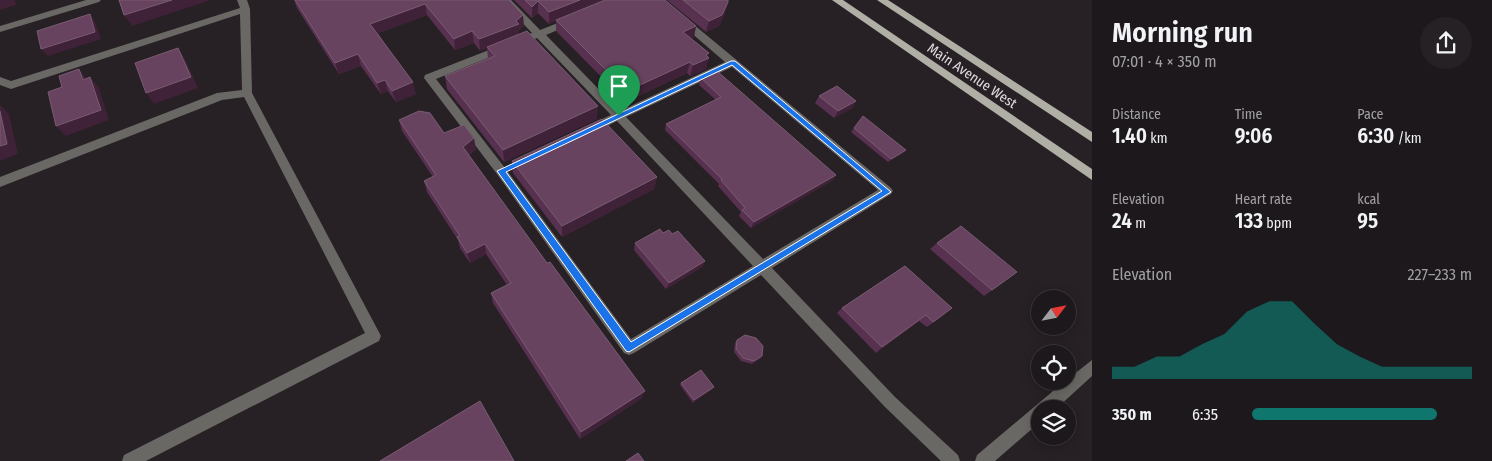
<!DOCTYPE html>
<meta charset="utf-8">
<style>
:root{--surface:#1d181c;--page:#252125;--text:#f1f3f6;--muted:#a0a0a3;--line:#3b373b;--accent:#0f766e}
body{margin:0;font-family:"Fira Sans Condensed",sans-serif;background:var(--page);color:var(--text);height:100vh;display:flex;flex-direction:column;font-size:19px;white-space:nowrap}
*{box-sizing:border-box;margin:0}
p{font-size:16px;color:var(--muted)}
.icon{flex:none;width:28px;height:28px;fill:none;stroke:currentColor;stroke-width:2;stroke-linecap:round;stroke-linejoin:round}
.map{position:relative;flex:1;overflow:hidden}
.sheet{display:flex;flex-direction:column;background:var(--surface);width:400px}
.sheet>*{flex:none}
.needle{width:32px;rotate:58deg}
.buttons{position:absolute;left:1031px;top:290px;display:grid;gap:10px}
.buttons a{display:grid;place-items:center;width:45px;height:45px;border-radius:50%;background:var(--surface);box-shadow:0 2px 12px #0003,0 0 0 1px var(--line);font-size:25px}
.pin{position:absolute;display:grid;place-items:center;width:42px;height:42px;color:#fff;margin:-51px -21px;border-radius:50% 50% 50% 0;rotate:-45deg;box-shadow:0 0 5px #0007}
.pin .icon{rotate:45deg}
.round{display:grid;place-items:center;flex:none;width:52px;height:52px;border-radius:26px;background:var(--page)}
.overview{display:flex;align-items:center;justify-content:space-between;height:85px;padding:0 20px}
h1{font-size:28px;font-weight:600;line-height:38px}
.figures{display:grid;grid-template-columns:repeat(3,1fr);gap:8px;height:85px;padding:5px 20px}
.figures div{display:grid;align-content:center}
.figures b{font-size:21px;font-weight:600}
.figures small{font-size:14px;font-weight:400}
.figures p{font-size:14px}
.chart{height:140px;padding:10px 20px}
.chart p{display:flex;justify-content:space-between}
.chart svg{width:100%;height:90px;margin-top:5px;fill:var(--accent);opacity:.7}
ul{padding:0 20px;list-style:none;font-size:16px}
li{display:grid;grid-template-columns:80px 60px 1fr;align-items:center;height:38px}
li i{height:12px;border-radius:6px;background:var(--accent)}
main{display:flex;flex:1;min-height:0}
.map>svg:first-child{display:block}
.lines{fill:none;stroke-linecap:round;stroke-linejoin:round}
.minor{fill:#696864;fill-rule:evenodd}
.major{fill:#b0afa5;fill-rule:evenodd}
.wall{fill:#593150}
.shaded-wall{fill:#3f2238}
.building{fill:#68435f;stroke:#7a5b73}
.route{fill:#1a73e8;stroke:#fff;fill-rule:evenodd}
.labels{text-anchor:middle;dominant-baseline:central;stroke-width:5;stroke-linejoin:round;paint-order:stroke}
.street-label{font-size:14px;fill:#e0dade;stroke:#272025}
</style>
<main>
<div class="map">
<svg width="1092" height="461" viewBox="0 0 1092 461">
<rect width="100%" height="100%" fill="#272025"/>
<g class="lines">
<path class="minor" d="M86,0H101L99,2L0,32V26Z
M237,0H247L250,9L252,93L381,336L379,341L146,461H122L124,455L365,333L244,97L222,100L0,187V177L217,93L242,90L240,14L11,89L0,85V77L11,81L240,8Z
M501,0H511L540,30L568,19H574V23L546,35L620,111L725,62L653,0H664L891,188L893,191L891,194L772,268L895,397L958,455L960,461H941L885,407L761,275L634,353L629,355L624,353L497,174L424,78L425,75L532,33ZM537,38L611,115L587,126L585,129L587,132H595L617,121L753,266L631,339L505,168L436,79ZM732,67L878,190L763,259L626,117Z
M1092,360V376L1056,409H1040V422L995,461H975L977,455L1065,381H1068V379Z"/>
<path class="major" d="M832,0H843L1092,169V180Z
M877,0H888L1092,132V142Z"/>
</g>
<path class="wall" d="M294,0H509L524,26L519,30V34L597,119L504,162L447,89L445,76L488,59L487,48L480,51L474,43L455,50L427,15L378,33L416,94L396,102L388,91L381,94L361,66L339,74L297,8Z
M514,0H665L696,26L694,37L691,39L708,57L706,69L690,76L687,73L626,102L556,31V20L549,24L538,13L532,18Z
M667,0H728V2L725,13L719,26L706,32Z
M701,78L836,175L833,180L751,228L739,216L741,212L718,186L719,184L665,130L666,124L716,100L699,85Z
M819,96L856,101L852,108L834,118L815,103Z
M399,120L476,149L469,155L642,398L580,439L493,303L491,293L507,285L486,254L470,263L460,248L458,240L427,192L424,181L433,177L402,131Z
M854,128L906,150L903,153L888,162L851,132Z
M512,161L657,177L654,189L562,237L513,173Z
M663,233L672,234L705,261L702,267L666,289L634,250L635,243Z
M937,243L1017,272L984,296L930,249Z
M842,308L945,314L927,327L919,321L876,353L837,313Z
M737,340L762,356L760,359L752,364L741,361L734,352L735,343Z
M681,383L714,387L712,389L693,403L680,385Z"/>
<path class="shaded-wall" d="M0,0H15L16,5L0,10Z
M172,0H211L132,26L124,15Z
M580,0H608L549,24V12Z
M538,1V13L532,18V7Z
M728,2L725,13L719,26L706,32L709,21Z
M425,4L427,15L374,35L370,24Z
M90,14L95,22L101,39L48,56L41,49Z
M523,15L524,26L519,30V35L480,51L479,39L516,21Z
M696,26L694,37L681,43L683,32Z
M472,31L474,43L455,50L454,39Z
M178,48L185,59L198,88L154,104L146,93Z
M709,53L707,58H709L706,69L690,76L693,65Z
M358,54L361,66L339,74L335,63Z
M690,62L687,73L626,102L627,91Z
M79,69L88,80H83Z
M90,77L99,88L109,120L66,136L56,126Z
M385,80L388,91L381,94L377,83Z
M413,82L416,94L396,102L392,91Z
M856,101L852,108L834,118L838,111Z
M0,105L9,114L18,154L0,161Z
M598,106L597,119L504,162L503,150Z
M474,138L476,149L464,158L463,147Z
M906,150L903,153L888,162L891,159Z
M836,175L833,180L751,228L754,222Z
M657,177L654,189L562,237V226Z
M485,244L486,254L470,263L467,253Z
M705,261L702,267L666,289L669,283Z
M926,315L919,321L876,353L882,347Z
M762,356L760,359L752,364L754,361Z
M714,387L712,389L693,403L694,400Z
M645,391L642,398L580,439L581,432Z"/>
<path class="building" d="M119,0H172L124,15Z
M295,0H509L523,15L516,21L519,24L479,39L472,31L454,39L425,4L370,24L413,82L392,91L385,80L377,83L358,54L335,63Z
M525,0H580L549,12L538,1L532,7Z
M605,0H665L696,26L683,32L709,53L706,55L709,58L693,65L690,62L627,91L556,20Z
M683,0H728V2L722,15L709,21Z
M90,14L95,32L41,49L37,31Z
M527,31L598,106L503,150L445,76L495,56L487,47Z
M178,48L191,77L146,93L135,63Z
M79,69L83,80L90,77L101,110L56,126L48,92L62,87L59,76Z
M717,71L836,175L754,222L742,210L745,208L721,180L722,179L666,124L721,97L701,78Z
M837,86L856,101L838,111L819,96Z
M0,111L7,144L0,146Z
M419,111L430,113L444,133L464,125L474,138L463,147L547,263L550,262L645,391L581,432L491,293L511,283L485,244L467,253L457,237L460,236L424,181L436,175L399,120Z
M863,116L906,150L891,159L854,128Z
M602,119L657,177L562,226L512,161Z
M961,226L1017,272L992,290L937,243Z
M660,229L663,233L669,230L672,234L678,231L705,261L669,283L635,243Z
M905,266L952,308L933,322L926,315L882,347L842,308Z
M745,335L756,338L763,346L762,356L754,361L743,358L736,349L737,340Z
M701,370L714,387L694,400L681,383Z
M480,401L514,461H380Z
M638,453L644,461H626Z"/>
<path class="route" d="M731,61H735L891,192L629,352L626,351L497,171ZM732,65L882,191L631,342L506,172Z"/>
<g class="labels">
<g class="street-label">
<text transform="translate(972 76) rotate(34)">Main Avenue West</text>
</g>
</g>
</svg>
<div class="buttons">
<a><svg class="needle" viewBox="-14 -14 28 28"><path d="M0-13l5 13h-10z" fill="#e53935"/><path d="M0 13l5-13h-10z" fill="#a0a0a3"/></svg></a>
<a><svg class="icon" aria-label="locate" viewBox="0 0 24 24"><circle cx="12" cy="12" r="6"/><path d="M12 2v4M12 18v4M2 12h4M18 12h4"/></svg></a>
<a><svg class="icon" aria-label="layers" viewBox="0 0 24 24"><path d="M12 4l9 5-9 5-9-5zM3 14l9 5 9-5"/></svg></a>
</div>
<div class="pin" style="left:619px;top:116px;background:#1e9e55"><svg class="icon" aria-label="arrive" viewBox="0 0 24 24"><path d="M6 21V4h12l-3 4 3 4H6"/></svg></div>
</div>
<section class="sheet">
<div class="overview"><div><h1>Morning run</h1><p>07:01 · 4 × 350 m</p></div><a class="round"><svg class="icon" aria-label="share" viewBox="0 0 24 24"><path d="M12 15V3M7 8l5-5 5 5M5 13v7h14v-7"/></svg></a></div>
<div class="figures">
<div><p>Distance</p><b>1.40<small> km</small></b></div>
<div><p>Time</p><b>9:06</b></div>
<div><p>Pace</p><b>6:30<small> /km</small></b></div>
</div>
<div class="figures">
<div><p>Elevation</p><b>24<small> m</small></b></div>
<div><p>Heart rate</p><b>133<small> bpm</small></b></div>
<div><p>kcal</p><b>95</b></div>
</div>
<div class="chart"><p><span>Elevation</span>227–233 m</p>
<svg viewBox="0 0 160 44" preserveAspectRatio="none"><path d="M0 44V38L10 38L20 33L30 33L40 27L50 22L60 11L70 6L80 6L90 17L100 27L110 33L120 38L130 38L140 38L150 38L160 38V44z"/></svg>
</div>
<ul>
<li><b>350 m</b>6:35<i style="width:84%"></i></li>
</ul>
</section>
</main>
